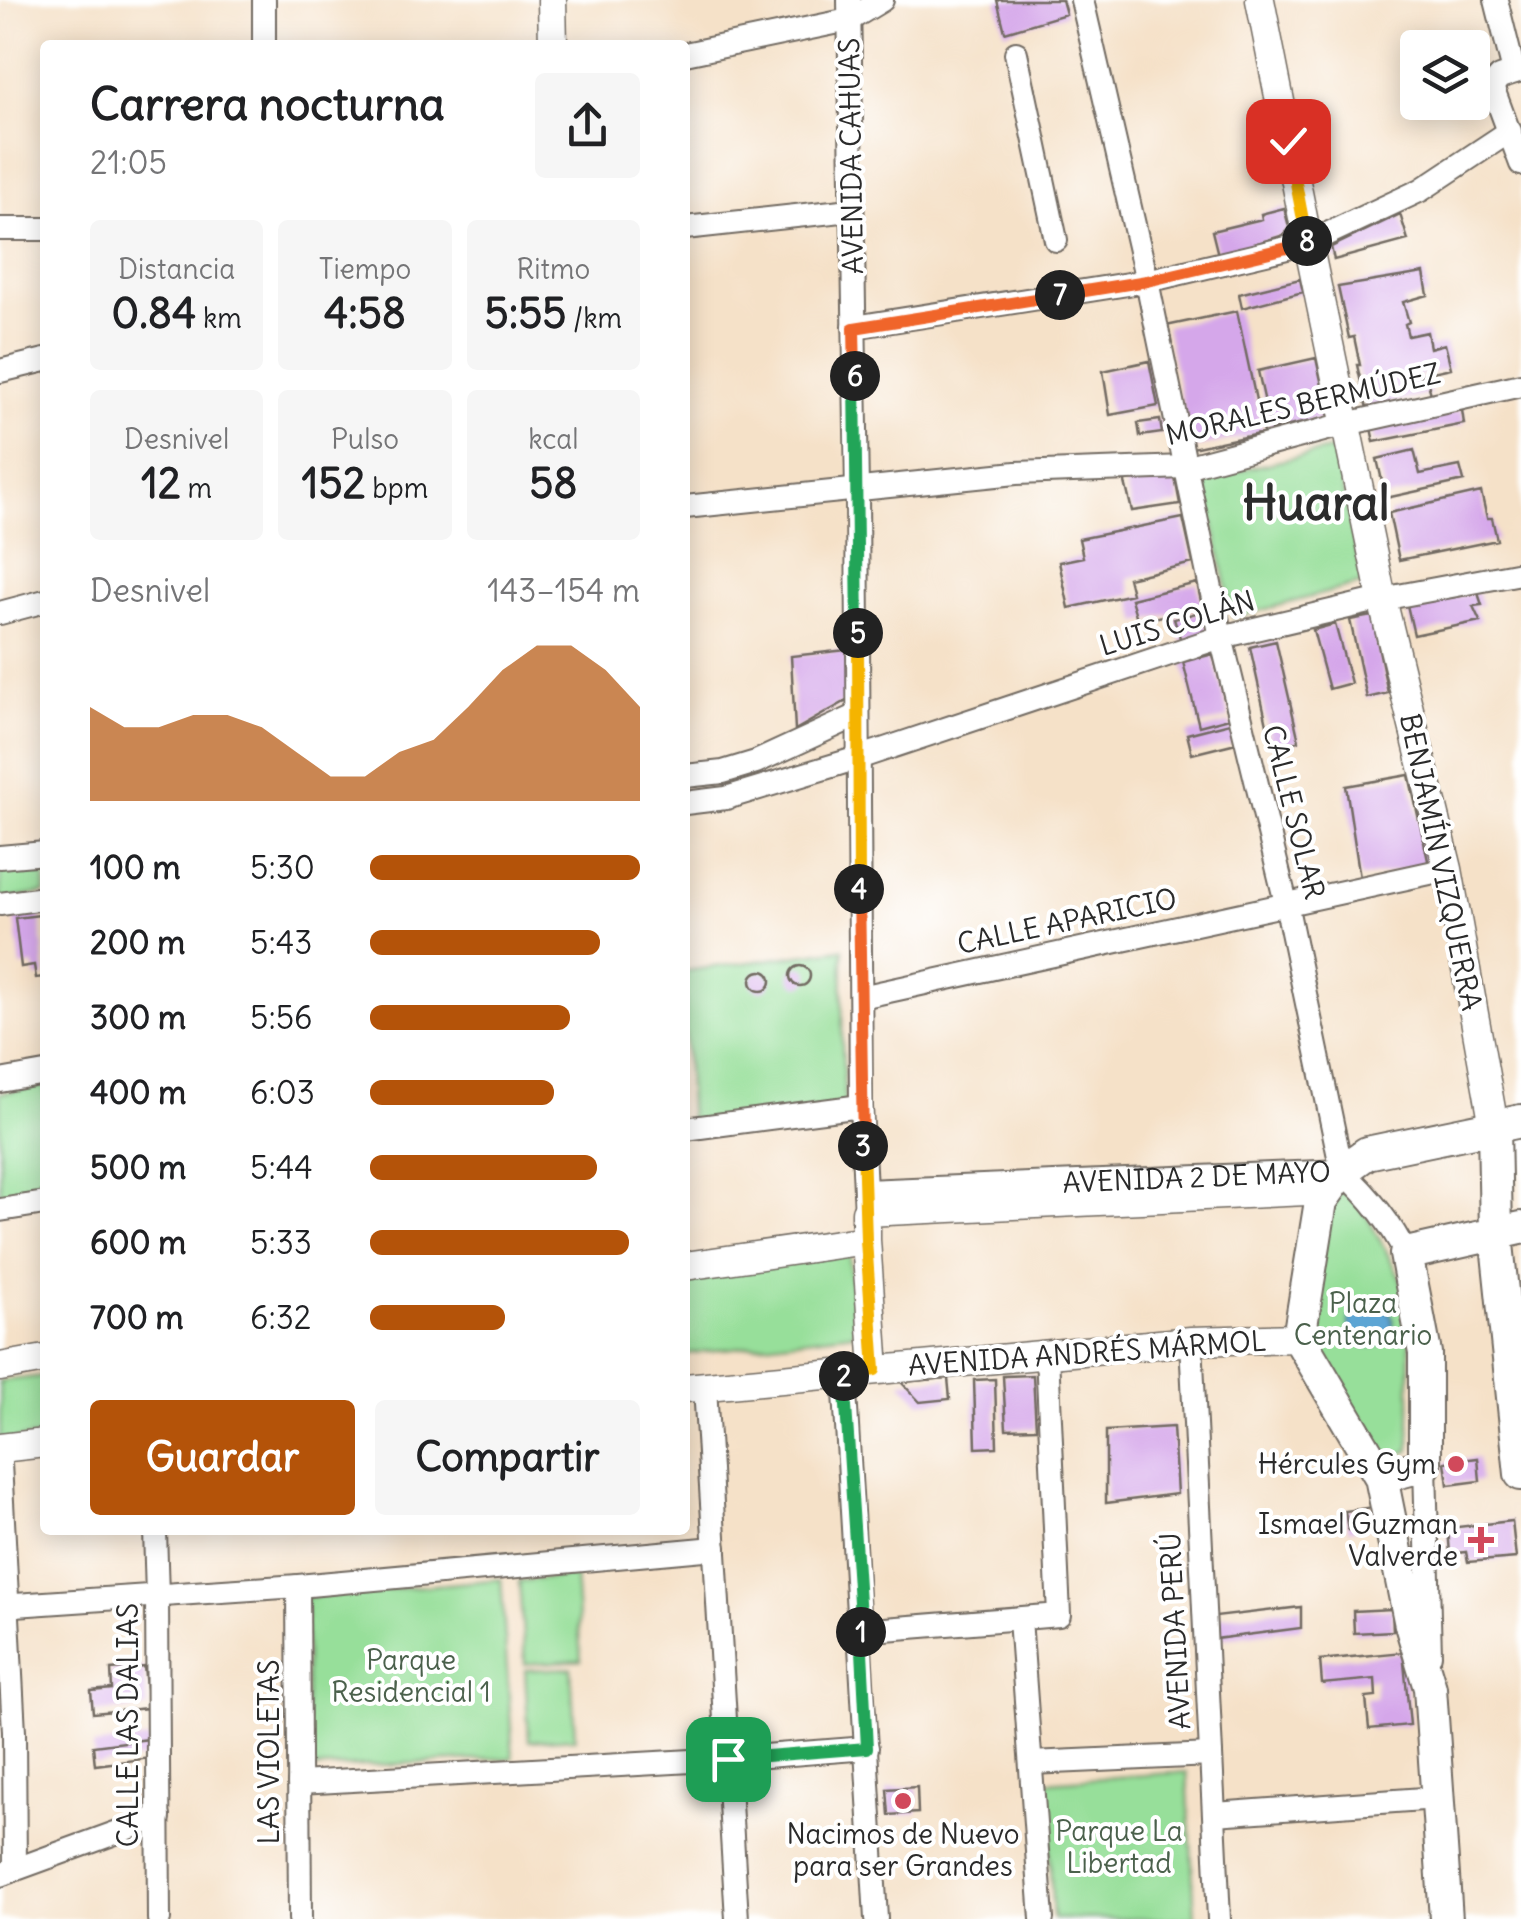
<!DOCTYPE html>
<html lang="es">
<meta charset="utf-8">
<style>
:root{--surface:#fff;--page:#f6f6f6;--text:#202124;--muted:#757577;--accent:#b45309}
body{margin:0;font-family:Delius,sans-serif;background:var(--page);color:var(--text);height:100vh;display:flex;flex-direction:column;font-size:38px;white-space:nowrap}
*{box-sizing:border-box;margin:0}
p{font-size:32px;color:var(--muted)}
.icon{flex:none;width:55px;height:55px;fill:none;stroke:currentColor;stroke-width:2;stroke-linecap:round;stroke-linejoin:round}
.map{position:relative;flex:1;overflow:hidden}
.sheet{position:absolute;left:40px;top:40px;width:650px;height:1495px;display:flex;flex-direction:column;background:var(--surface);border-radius:10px;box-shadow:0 5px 25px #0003}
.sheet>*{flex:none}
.tools{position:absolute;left:1400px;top:30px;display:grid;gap:20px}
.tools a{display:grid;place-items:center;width:90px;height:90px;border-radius:10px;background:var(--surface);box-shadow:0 5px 25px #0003;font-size:50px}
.pin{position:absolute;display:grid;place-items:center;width:85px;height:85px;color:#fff;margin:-42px;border-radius:20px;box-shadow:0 5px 15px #0006}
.km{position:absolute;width:50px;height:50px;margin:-25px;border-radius:50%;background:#222;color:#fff;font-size:28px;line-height:50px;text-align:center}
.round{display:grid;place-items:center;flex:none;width:105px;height:105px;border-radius:10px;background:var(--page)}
.overview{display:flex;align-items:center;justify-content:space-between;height:170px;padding:0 50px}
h1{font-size:45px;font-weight:700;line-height:75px}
.stats{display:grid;grid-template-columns:repeat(3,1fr);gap:15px;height:170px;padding:10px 50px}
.stats div{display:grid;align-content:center;border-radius:10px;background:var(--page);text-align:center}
.stats b{font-size:42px;font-weight:700}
.stats small{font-size:28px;font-weight:400}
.stats p{font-size:28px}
.chart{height:280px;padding:20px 50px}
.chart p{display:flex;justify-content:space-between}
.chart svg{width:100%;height:180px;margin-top:10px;fill:var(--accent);opacity:.7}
.button{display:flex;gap:20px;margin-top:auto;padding:20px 50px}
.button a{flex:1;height:115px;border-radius:10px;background:var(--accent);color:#fff;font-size:40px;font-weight:700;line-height:115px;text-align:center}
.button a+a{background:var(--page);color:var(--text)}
ul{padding:0 50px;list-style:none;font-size:32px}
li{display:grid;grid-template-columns:160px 120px 1fr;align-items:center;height:75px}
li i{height:25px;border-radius:12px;background:var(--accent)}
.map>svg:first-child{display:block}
.green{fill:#97df9a;stroke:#618562;stroke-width:2.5}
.water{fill:#5da5d4;stroke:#446880;stroke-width:2.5}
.building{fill:#d5a7ea}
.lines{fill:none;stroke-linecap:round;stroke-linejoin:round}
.minor-casing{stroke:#726b62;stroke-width:26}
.major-casing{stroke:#726b62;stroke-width:31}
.highway-casing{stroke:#726b62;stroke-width:36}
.minor{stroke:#fff;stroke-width:22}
.major{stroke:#fff;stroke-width:28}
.highway{stroke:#fff;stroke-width:32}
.split-1-casing{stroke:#fff;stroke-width:20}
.split-2-casing{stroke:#fff;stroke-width:20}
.split-3-casing{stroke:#fff;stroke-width:20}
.split-4-casing{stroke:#fff;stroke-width:20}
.split-5-casing{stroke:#fff;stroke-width:20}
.split-6-casing{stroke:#fff;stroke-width:20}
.split-7-casing{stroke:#fff;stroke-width:20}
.split-8-casing{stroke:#fff;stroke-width:20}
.split-9-casing{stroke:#fff;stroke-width:20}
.split-1{stroke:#22a559;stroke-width:12}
.split-2{stroke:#22a559;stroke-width:12}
.split-3{stroke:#f5b400;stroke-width:12}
.split-4{stroke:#f0652b;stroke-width:12}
.split-5{stroke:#f5b400;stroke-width:12}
.split-6{stroke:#22a559;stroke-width:12}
.split-7{stroke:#f0652b;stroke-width:12}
.split-8{stroke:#f0652b;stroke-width:12}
.split-9{stroke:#f5b400;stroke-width:12}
.poi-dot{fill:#d1495b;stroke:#fff;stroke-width:4}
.labels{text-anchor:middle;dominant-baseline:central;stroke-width:8;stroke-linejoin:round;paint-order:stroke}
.street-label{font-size:28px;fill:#2b2b2b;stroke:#fff}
.park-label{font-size:28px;fill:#4b614c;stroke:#fff}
.poi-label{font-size:28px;fill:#2b2b2b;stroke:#fff;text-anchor:end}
.town-label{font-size:48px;font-weight:bold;fill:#2b2b2b;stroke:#fff}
</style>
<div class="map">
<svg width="1521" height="1919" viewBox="0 0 1521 1919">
<rect width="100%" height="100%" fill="#fff"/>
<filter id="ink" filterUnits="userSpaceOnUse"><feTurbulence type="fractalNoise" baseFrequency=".01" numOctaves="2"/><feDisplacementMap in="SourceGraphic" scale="20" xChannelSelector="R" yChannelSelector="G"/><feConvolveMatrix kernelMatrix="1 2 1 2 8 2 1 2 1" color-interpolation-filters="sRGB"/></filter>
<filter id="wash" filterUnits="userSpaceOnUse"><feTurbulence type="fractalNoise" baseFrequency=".0048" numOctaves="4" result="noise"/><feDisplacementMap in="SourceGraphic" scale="40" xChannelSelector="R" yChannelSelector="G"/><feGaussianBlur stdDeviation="2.25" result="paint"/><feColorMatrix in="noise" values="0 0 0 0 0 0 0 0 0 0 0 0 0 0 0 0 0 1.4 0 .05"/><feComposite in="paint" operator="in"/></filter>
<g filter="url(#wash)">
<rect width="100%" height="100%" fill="#f5e1c8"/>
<path class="green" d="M1334,449L1363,583L1233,618L1204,478Z
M45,862V893L0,900V866Z
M843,949L842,1043L845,1107L690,1128L685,1029V971Z
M45,1085V1191L0,1198V1093Z
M1340,1192H1351L1357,1198L1400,1277L1410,1305V1450L1400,1455L1381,1453L1324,1364L1313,1325L1327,1208Z
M849,1253L854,1333L685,1354V1276Z
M45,1376V1436L0,1441V1381Z
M575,1576L581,1660L525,1664L519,1581Z
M501,1579L513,1758L307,1769L305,1597Z
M571,1668L575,1738L529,1741L525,1670Z
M1187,1772L1195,1919H1053L1046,1782Z"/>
<path class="water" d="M1349 1324a22 22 0 1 1 44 0a22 22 0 1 1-44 0Z"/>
<g id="blocks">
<path class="building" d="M997,0H1062L1066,14L1005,32Z
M1284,208L1289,227L1284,235L1218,255L1212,231L1262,219L1261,214Z
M1400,214L1408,240L1334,260L1331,247Z
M1424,273L1428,295L1403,302L1409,322L1405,324L1408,336L1427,332L1430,348L1445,344L1451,368L1419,375L1421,381L1427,380L1431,394L1367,409L1357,365H1360L1354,337L1349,338L1338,287Z
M1300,279L1303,292L1242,308L1239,294Z
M1237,311L1263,433L1192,448L1166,326Z
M1316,358L1329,417L1271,430L1258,371Z
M1149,361L1158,406L1110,415L1103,371Z
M1462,410L1464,424L1374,442L1371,428Z
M1160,420L1162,433L1140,436L1138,423Z
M1414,450L1420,474L1460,466L1464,481L1386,498L1377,459Z
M1124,478H1175L1180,504L1132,511Z
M1481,492L1487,518H1492L1497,540L1399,560L1389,513Z
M1183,518L1193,563L1128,578L1132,594L1069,608L1059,562L1083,557L1079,539Z
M1197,583L1202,606L1138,622L1131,599Z
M1478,593L1482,605L1473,606L1480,621L1414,635L1407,605Z
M1203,611L1207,632L1181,641L1174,619Z
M1372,616L1388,693L1367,698L1350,620Z
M1335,624L1351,683L1329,689L1313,630Z
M1276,641L1299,741L1272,747L1250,647Z
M847,650L848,700L795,730L791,656Z
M1213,654L1229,718L1199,726L1183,662Z
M1230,723L1236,743L1192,754L1187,734Z
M1409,775L1429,865L1360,878L1346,786Z
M40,915L45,977L36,978L34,965L21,967L15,918Z
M790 976a10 10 0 1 1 20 0a10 10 0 1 1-20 0Z
M751 981a10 10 0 1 1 20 0a10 10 0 1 1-20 0Z
M1033,1375L1036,1428L1006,1429L1003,1376Z
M948,1378L950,1399L920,1402L901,1382Z
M995,1379L997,1447L976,1448L974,1380Z
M1173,1427L1177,1494L1106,1503V1431Z
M1478,1458L1480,1481L1448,1485L1445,1462Z
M1375,1507L1377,1526L1348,1530L1345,1511Z
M1512,1521L1516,1558L1468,1562L1466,1552L1450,1554L1448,1528Z
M1301,1607V1628L1215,1639V1617Z
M1392,1609L1393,1631L1354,1633L1353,1611Z
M1403,1652L1410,1725L1369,1729L1366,1698L1376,1697L1375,1679L1322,1684L1320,1660Z
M144,1667L148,1708L93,1713L91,1691L112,1689L111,1670Z
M149,1739L151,1758L95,1765L93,1746Z
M917,1787L918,1813L889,1815L887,1789Z"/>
</g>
</g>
<g filter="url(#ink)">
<use href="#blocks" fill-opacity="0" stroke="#726b62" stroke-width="2.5"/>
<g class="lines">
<defs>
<g id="minor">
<path d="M849,0L857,490L861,1106L866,1212"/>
<path d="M1082,0L1147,281L1221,637L1286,903L1342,1171"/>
<path d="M1496,0L1514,72"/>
<path d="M264,45V0"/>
<path d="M1016,53L1056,240"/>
<path d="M685,54L849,20L882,0"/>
<path d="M1521,70L1500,77L1492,86L1521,164"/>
<path d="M685,228L851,210"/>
<path d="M0,229H45"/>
<path d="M854,327L1147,281L1308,243L1421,190L1510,131"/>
<path d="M0,371L45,360"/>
<path d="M685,507L1016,473L1185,467L1346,424L1521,385"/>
<path d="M0,613L45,601"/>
<path d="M685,776L723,772L756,762L858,715"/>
<path d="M685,803L726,798L858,758L1221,637L1382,599L1521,573"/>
<path d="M0,857L45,853"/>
<path d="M0,904L45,898"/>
<path d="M861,997L1448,869"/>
<path d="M0,1081L45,1073"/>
<path d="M685,1129L861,1106"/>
<path d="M1342,1171C1367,1194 1391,1223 1406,1254"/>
<path id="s1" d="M865,1191L1342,1171"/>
<path d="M0,1210L45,1203"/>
<path d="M1191,1341L1219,1919"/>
<path d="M844,1375L876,1919"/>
<path d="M705,1387L737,1919"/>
<path d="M0,1463L14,1732L15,1869"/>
<path d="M1425,1465L1430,1655"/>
<path d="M155,1530L157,1596L159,1919"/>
<path d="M298,1586L300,1919"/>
<path d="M0,1606L298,1586L715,1548"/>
<path d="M1020,1619L1042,1919"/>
<path d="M860,1631L1059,1615L1047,1355"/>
<path d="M1031,1763L1211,1755"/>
<path d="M299,1783L727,1759L867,1748"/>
<path d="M1215,1814L1437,1798"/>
<path d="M0,1875L159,1817"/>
</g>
<path id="major" d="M552,0L553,45
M1260,0L1308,243L1382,599L1448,869L1494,1126
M685,1266L866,1240
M0,1367L45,1359
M875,1370L866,1240V1212L1328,1190
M685,1388L1191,1341L1299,1338
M0,1448L45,1443"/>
<path id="highway" d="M1494,1126L1496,1234L1521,1474
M1381,1477L1425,1465V1353L1406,1254L1521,1228
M1446,1919L1430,1688L1411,1625L1381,1477L1299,1338L1321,1201L1342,1171L1367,1153L1521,1121"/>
</defs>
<use href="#minor" class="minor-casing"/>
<use href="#major" class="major-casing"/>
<use href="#highway" class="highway-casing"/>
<use href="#minor" class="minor"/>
<use href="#major" class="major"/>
<use href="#highway" class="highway"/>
</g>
</g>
<g class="lines" filter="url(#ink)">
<defs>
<path id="split-1" d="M728,1759L867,1748L861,1632"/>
<path id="split-2" d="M844,1376L861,1632"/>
<path id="split-3" d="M844,1376L875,1370L866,1240L863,1146"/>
<path id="split-4" d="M859,889L863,1146"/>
<path id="split-5" d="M858,633L859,889"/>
<path id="split-6" d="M855,376L858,633"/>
<path id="split-7" d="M855,376L854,328L1060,295"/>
<path id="split-8" d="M1060,295L1147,281L1308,243L1307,241"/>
<path id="split-9" d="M1288,141L1307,241"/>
</defs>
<use href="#split-1" class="split-1-casing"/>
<use href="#split-2" class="split-2-casing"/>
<use href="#split-3" class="split-3-casing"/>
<use href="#split-4" class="split-4-casing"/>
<use href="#split-5" class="split-5-casing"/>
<use href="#split-6" class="split-6-casing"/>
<use href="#split-7" class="split-7-casing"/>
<use href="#split-8" class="split-8-casing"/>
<use href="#split-9" class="split-9-casing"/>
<use href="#split-1" class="split-1"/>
<use href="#split-2" class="split-2"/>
<use href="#split-3" class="split-3"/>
<use href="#split-4" class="split-4"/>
<use href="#split-5" class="split-5"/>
<use href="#split-6" class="split-6"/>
<use href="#split-7" class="split-7"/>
<use href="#split-8" class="split-8"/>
<use href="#split-9" class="split-9"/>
</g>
<g class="poi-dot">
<circle cx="1456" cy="1464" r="10"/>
<path d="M1476 1525h10v10h10v10h-10v10h-10v-10h-10v-10h10z"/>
<circle cx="903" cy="1801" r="10"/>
</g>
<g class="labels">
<g class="street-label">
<text transform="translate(851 156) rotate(-91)">AVENIDA CAHUAS</text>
<text transform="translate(1303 404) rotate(-13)">MORALES BERMÚDEZ</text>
<text transform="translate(1177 623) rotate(-17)">LUIS COLÁN</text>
<text transform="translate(1294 812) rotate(76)">CALLE SOLAR</text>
<text transform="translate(1441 862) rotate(78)">BENJAMÍN VIZQUERRA</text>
<text transform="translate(1067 921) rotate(-12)">CALLE APARICIO</text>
<text stroke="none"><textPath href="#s1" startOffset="332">AVENIDA 2 DE MAYO</textPath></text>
<text transform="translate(1087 1353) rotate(-4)">AVENIDA ANDRÉS MÁRMOL</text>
<text transform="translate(1175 1631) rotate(-93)">AVENIDA PERÚ</text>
<text transform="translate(128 1725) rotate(-90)">CALLE LAS DALIAS</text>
<text transform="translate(269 1752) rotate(-90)">LAS VIOLETAS</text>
</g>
<g class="park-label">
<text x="1363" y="1303">Plaza<tspan x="1363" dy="32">Centenario</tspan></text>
<text x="411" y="1660">Parque<tspan x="411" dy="32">Residencial 1</tspan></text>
<text x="1119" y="1831">Parque La<tspan x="1119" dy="32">Libertad</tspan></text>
</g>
<g class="poi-label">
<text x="1436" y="1464">Hércules Gym</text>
<text x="1458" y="1524">Ismael Guzman<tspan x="1458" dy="32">Valverde</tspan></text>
<text x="903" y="1834" text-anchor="middle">Nacimos de Nuevo<tspan x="903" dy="32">para ser Grandes</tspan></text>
</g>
<g class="town-label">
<text x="1316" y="503">Huaral</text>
</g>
</g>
</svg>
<div class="tools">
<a><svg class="icon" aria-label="layers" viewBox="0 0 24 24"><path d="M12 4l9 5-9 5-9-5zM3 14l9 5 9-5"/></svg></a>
</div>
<div class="pin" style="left:728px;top:1759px;background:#1e9e55"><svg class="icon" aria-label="arrive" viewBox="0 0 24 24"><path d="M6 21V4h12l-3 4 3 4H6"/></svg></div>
<div class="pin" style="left:1288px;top:141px;background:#d93025"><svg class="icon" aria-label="check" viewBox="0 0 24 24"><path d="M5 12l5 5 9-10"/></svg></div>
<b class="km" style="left:861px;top:1632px">1</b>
<b class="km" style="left:844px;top:1376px">2</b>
<b class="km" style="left:863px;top:1146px">3</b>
<b class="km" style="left:859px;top:889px">4</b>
<b class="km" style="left:858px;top:633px">5</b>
<b class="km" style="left:855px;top:376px">6</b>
<b class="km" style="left:1060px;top:295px">7</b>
<b class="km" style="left:1307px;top:241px">8</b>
<section class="sheet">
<div class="overview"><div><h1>Carrera nocturna</h1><p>21:05</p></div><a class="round"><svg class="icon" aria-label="share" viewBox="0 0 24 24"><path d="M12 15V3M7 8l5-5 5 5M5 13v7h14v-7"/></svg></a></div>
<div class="stats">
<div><p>Distancia</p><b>0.84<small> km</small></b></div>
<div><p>Tiempo</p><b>4:58</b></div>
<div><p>Ritmo</p><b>5:55<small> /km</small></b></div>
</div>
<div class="stats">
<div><p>Desnivel</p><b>12<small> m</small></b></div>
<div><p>Pulso</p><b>152<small> bpm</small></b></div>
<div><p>kcal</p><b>58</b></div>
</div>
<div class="chart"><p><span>Desnivel</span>143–154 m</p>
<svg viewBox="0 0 160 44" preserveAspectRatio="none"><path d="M0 44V21L10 26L20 26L30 23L40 23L50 26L60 32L70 38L80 38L90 32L100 29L110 21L120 12L130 6L140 6L150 12L160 21V44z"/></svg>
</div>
<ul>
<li><b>100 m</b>5:30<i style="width:100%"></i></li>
<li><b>200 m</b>5:43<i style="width:85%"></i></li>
<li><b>300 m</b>5:56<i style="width:74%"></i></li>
<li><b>400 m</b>6:03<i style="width:68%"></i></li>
<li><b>500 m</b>5:44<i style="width:84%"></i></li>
<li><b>600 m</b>5:33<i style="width:96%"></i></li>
<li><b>700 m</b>6:32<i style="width:50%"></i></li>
</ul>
<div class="button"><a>Guardar</a><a>Compartir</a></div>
</section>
</div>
